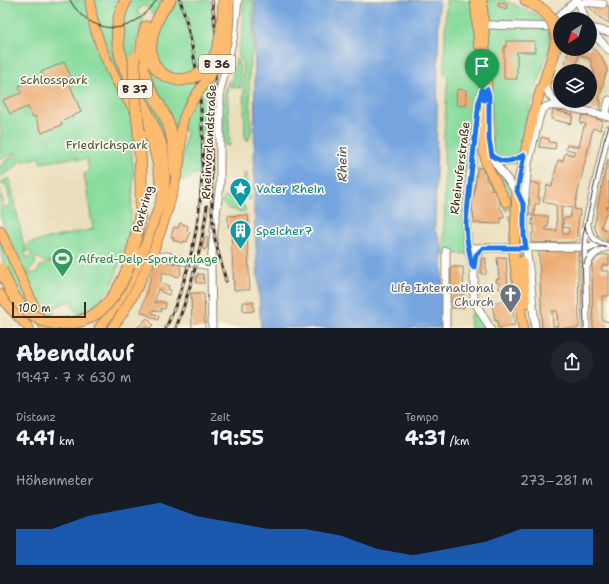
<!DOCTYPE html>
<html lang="de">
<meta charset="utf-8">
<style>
:root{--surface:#171b24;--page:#20242c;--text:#f1f3f6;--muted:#9ea1a6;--accent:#1a73e8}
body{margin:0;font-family:"Shantell Sans",sans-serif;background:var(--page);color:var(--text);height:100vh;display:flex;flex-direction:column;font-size:15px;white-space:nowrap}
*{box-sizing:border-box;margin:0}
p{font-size:13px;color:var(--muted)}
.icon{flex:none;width:22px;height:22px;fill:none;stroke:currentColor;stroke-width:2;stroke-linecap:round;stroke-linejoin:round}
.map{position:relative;height:328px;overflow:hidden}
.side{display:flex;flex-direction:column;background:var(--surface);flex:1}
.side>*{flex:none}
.needle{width:26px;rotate:217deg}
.fabs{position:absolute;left:553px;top:12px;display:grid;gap:8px}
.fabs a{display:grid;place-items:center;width:44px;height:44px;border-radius:50%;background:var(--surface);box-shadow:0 4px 16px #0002;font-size:20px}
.scale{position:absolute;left:12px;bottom:10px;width:74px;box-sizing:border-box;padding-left:4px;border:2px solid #3b2a1e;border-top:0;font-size:11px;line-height:14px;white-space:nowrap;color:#3b2a1e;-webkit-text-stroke:3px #fbf7ec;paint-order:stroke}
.pin{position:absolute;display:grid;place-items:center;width:34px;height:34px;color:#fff;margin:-41px -17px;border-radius:50% 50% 50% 0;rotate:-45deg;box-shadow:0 0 4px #0007}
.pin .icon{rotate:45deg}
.round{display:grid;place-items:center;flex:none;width:42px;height:42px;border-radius:21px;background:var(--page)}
.overview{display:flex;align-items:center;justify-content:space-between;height:68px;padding:0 16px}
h1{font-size:22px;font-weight:700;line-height:30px}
.metrics{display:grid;grid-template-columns:repeat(3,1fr);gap:6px;height:68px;padding:4px 16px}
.metrics div{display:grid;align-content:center}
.metrics b{font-size:20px;font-weight:700}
.metrics small{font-size:11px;font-weight:400}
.metrics p{font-size:11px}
.chart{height:112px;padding:8px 16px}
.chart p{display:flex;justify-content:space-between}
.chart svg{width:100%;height:72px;margin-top:4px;fill:var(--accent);opacity:.7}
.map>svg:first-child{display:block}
.green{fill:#87db9c;stroke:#61825d;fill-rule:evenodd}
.water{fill:#75a4df;stroke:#58677e}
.building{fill:#ecab72;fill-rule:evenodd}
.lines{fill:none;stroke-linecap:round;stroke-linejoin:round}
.major-tunnel{stroke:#c7bb9c;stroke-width:9;stroke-dasharray:9 4.5;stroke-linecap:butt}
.minor-casing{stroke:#92846d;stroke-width:9}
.major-casing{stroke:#92846d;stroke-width:11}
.highway-casing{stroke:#92846d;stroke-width:13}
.minor{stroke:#fff;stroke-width:7}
.major{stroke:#febc70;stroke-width:9}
.highway{stroke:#febc70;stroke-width:11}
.tram{stroke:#3b2a1e;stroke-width:1}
.rail-casing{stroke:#3b2a1e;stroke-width:3}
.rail{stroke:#fbf7ec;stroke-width:1.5;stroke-dasharray:4.5;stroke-linecap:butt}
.major-bridge-casing{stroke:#92846d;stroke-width:11;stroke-linecap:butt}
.highway-bridge-casing{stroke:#92846d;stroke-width:13;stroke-linecap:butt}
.major-bridge{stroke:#febc70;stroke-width:9}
.highway-bridge{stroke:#febc70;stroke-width:11}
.route-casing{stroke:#fff;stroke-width:8}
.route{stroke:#1a73e8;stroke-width:5}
.labels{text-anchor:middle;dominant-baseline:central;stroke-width:3.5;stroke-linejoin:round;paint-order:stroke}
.shield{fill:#fbf7ec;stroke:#75685c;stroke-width:1}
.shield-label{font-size:11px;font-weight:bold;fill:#3b2a1e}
.park-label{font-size:12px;fill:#4e563e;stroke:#fbf7ec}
.street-label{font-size:12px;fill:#3b2a1e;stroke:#fbf7ec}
.culture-label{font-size:12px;fill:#0d838f;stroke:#fbf7ec;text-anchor:start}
.leisure-label{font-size:12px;fill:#27864d;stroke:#fbf7ec;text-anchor:start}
.worship-label{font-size:12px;fill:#5b616d;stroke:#fbf7ec;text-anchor:end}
.water-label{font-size:13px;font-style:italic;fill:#4f5562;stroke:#fbf7ec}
</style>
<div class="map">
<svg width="609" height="328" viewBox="0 0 609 328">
<rect width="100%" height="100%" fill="#fbf7ec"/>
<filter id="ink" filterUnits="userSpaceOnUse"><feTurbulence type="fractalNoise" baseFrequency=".025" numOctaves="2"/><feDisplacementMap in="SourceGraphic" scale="8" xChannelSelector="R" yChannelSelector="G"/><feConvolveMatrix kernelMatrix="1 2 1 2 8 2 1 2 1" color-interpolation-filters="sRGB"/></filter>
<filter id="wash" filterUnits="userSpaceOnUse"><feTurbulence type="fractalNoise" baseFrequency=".012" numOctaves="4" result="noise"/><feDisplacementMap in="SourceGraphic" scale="16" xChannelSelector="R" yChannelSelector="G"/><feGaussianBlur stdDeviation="0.9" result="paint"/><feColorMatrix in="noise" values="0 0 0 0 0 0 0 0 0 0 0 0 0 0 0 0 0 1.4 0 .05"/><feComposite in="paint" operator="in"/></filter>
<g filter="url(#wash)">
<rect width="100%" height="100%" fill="#eadfbc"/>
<path class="green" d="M0,0H210L216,44L208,126L200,137V173L192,175L191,177L184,181L179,179L186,133L179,123L177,131H176C168,106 151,85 146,59H148L157,72L162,67L156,57L155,50L159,27L155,16L144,5L137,11L144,18C137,36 133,55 131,74L122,50L115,46C117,63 130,78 131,95L124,87L103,44L102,56L112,76L131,107L132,117L141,121L131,150L134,171L130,229L112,286L90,312H76L71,300L55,307L54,305V312C49,317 46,316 40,313C37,307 30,304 26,298L24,302C10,284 0,261 0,238L5,248L10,241L0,216V189L4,207L11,205L6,184L0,185L1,181L10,179L25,253L27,258L32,255L30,251L26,252V245L28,243L93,229L84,174L89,171L87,159L77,160V157L41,163L39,157L26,161L19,160C17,171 7,170 0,177V166L17,152L0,159V133L2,132L0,128ZM37,257L45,262L58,259L39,267L38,272L29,274L30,269L34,266L36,262L34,259Z
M243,0H253V49L249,68L251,133L248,141L245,137L243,66L238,52L243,32Z
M446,0H473L480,89L476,123H472L463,196L466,197L468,254H443L445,207L444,134L448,76L444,75Z
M484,0H503L535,14L536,13L543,20L548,28L550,45L532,101L522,145L518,153L507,160L494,155L492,147V95Z
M236,58L240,67L241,88L232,87C231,77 235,68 236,58Z
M139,59L164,118L173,158L171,178L167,177L138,87Z
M229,80L230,87L227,88L230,146L224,145C224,127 220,96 229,80Z
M490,158L511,188L510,200L492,170Z
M244,173H247L250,200H248C244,190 238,191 230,188L237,187L240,184H244Z
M224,197C236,196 243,199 246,211L238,212V210C230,210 225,209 222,201Z
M477,310L488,328H471L470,315Z"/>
<path class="water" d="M255,0H439L435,231L438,235L442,250L443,328H261L254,211Z"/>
<g id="blocks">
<path class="building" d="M499,2L507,5L506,9L498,6Z
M585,3L609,6V23L599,17Z
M506,41H535V52H517V79H504V47H506Z
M590,45L601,56L607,69V73H606L599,100L601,101L600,111L576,105L577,101H590L591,99L595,73H594L590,59L579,54L574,71H563L569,49H590Z
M64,62L74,83L70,85L81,112L61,122L62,125L42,133L35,116L32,117L28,107L10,114L3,100L21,93L19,86L44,77L41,72Z
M457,89L466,90V106L456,105Z
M553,110L573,115L571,124L551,119Z
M582,115L603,121L600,127L601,130L593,128L574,209L580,210L576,242L532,243V233H534V224L532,225L533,215H529L530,199L528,198L530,182L540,184L538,198H540L539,204H535L534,216H548V227H545L546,230L557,231L556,205L543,202L547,185L552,186L558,160L563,161L565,153L574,155L575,151L566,149L567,145L579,147L584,126L585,127L586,124L580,123ZM561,206L572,208L570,218H563V227L569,228L568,234H563Z
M541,137L549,139V142L556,143L555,149L539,147Z
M608,159L609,206H607L606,209L609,210L608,213H606L601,226L603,229L609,231V241H606V239L598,235L594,226L598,208H597Z
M477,168H483V172L486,175V179L491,185V190L495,191V193L498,196V199L500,202V208L502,210V212L504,214V218H501V224L474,223L473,212L472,210V198L474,196Z
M248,215L249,226H244V232H247L250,290H234L231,233H234V227H228V216Z
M180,223L188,226L187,231L190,232L187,242L184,241L183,243L173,240L174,238L171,237L173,230L174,227L178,228Z
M205,237L208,238L207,248L204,250L202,248Z
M539,251H578L579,328H542ZM552,311H557L558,326H553Z
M603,255H609V265H603L601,269L602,271H609V296H602V320L609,322V328H593L592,264L597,257Z
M506,257L508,289H499V283L496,282V280L499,279L497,258Z
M481,258H486V274H481Z
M158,259L180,265L181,274L178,277L163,272L160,283L169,286L168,289L171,290L169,295L161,292V290L158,289L155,302L157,303L158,301L166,303L165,309L161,308V312L153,310L152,313L159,316L158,320L141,312L149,283L156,261Z
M451,267H463L464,308H451Z
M197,274H203L204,283H196V276H198Z
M191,293H204L205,328H192Z
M511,300L515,325L498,328L497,320L495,321L492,303Z
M243,302H253L254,311L244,312V310H243Z
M147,318L153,325L150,328H137Z"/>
</g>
</g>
<g filter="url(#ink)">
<use href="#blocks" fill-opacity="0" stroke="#92846d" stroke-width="1"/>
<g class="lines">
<path class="major-tunnel" d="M506,202L515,225
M518,239L522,261"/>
<defs>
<path id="minor" d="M578,0L585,19
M585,2L603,4
M550,24L577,0
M489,25L560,27
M590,28L609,32
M590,30L609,50
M545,81C546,92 551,99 559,105
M489,103L491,153L496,164L518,194
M605,116L609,100
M493,157C504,165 512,162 524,155
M587,225C588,236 595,243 605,246
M469,248L609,247
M483,249L475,255L474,268V301L490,328
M446,251V328
M150,257L167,256L183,261L211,266
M586,267C588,258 595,252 604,248
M474,268L472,265L467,240L466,221L479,100L482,90
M212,328L211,266L214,230L220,184V91L234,35L238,0
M535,328L530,276L524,235V206L528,164L540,114C542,111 543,108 546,107C556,102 597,114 609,117
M586,328L584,234L605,142L609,129"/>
<path id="major" d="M90,0C92,32 107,64 122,91C129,103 139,114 145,127C154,144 157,161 160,180C160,183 163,188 163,191C162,201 157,212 154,220C141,261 126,295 99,328
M475,0L479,45
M482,0L484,29L487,89L485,100L483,147L487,166L506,202
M0,230L38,315L45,328
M522,261L526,303
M0,294L9,307L29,328
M112,328C145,285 168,218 179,165C181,150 180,135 183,120
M523,328L514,257L517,191L534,112L541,88L545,81"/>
<path id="highway" d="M126,0C98,51 145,96 160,142C165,158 165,174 163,191
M170,0C150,23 135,75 180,80
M526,0L544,11
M146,27C140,47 140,68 149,87C155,99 163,110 168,123C175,140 174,157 176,174
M545,81L554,52L557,38
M129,265C134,246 139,227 141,207C142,182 140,157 139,132"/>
</defs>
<use href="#minor" class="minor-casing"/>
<use href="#major" class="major-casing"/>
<use href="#highway" class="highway-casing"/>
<use href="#minor" class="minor"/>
<use href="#major" class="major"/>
<use href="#highway" class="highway"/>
<path class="tram" d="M70,0C82,23 110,36 134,22C143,16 150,8 157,0
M585,226C587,238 596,247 609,248
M584,264C586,254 595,247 605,246
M584,328L582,248L583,235L604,141L609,126"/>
<defs>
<path id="rail" d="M212,0L217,41V61L211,122L212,212L215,240L226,281
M166,328C203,247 210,156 196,68C192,45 188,22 180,0
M176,328C191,288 202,248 207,206"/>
</defs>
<use href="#rail" class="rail-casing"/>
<use href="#rail" class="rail"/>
<defs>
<path id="major-bridge" d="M183,120C192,94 213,77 223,52C229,37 229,19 229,3"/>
<path id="highway-bridge" d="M544,11L553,22L557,38
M134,58L135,98L139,132
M180,80C221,77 223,31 224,0
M1,269C6,280 10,292 18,302C27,313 40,321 54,323C94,328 117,299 129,265"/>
</defs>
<use href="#major-bridge" class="major-bridge-casing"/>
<use href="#highway-bridge" class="highway-bridge-casing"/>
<use href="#major-bridge" class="major-bridge"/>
<use href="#highway-bridge" class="highway-bridge"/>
</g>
</g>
<g class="lines" filter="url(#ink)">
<defs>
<path id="route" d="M487,89L489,95V139L492,156C504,164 511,162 524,155L517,191L524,206V235L526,248H483L476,255L474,268L472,266L467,240L466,222L479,100L482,90L484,100Z"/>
</defs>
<use href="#route" class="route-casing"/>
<use href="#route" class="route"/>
</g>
<defs>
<symbol id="sight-pin" viewBox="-11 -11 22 30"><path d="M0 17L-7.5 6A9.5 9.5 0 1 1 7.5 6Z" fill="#0f9aa8" stroke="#fbf7ec"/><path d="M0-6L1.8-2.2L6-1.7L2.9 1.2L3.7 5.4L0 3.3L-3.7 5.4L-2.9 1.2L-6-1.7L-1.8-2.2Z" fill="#fff"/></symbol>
<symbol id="building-pin" viewBox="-11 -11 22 30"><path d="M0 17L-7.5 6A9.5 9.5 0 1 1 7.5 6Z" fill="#0f9aa8" stroke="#fbf7ec"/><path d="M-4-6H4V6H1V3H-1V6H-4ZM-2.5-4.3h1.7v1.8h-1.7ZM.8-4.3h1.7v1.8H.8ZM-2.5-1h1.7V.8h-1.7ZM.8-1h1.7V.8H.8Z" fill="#fff"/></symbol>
<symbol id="stadium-pin" viewBox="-11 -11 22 30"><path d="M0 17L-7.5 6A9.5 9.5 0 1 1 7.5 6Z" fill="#2e9e5b" stroke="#fbf7ec"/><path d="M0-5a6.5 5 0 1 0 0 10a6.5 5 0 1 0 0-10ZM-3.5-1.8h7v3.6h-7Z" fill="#fff"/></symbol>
<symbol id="church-pin" viewBox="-11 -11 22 30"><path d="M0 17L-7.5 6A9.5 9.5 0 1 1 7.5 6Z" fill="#6b7280" stroke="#fbf7ec"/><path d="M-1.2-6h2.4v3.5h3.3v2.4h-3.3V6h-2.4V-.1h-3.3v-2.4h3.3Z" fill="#fff"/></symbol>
</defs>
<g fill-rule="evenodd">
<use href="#sight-pin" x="228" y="176" width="25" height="34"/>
<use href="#building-pin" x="228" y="218" width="25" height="34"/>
<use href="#stadium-pin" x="50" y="246" width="25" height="34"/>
<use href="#church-pin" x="498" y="282" width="25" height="34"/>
</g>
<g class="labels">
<g class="shield">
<rect x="199" y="55" width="36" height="18" rx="3"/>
<rect x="118" y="80" width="34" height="18" rx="3"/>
</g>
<g class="shield-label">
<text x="217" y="64">B 36</text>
<text x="135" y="89">B 37</text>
</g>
<g class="park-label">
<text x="54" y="80">Schlosspark</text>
<text x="107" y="145">Friedrichspark</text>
</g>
<g class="street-label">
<text transform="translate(209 142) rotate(-87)">Rheinvorlandstraße</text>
<text transform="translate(460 168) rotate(-83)">Rheinuferstraße</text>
<text transform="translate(143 209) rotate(-74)">Parkring</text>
</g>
<g class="culture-label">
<text x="256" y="189">Vater Rhein</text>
<text x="256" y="231">Speicher7</text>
</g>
<g class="leisure-label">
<text x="78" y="259">Alfred-Delp-Sportanlage</text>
</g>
<g class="worship-label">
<text x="494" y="288">Life International<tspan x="494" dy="14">Church</tspan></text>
</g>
<g class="water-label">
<text transform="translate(342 164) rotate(-91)">Rhein</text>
</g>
</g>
</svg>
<div class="fabs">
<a><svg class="needle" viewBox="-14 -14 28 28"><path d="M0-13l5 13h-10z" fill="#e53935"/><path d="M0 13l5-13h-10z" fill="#9ea1a6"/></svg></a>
<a><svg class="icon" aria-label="layers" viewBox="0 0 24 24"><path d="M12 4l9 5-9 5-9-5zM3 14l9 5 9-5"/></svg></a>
</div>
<div class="scale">100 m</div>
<div class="pin" style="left:482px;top:90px;background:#1e9e55"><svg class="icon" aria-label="arrive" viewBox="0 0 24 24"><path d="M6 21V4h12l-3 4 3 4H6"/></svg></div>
</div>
<section class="side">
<div class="overview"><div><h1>Abendlauf</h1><p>19:47 · 7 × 630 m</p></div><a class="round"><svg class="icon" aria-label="share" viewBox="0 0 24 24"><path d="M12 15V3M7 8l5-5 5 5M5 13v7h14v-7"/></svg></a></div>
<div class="metrics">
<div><p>Distanz</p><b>4.41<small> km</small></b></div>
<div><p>Zeit</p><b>19:55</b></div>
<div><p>Tempo</p><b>4:31<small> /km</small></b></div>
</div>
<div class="chart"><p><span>Höhenmeter</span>273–281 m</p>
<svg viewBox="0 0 160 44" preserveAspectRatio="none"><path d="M0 44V22L10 22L20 14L30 10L40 6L50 14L60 18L70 22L80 22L90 26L100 34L110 38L120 34L130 30L140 22L150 22L160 22V44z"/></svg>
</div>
</section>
